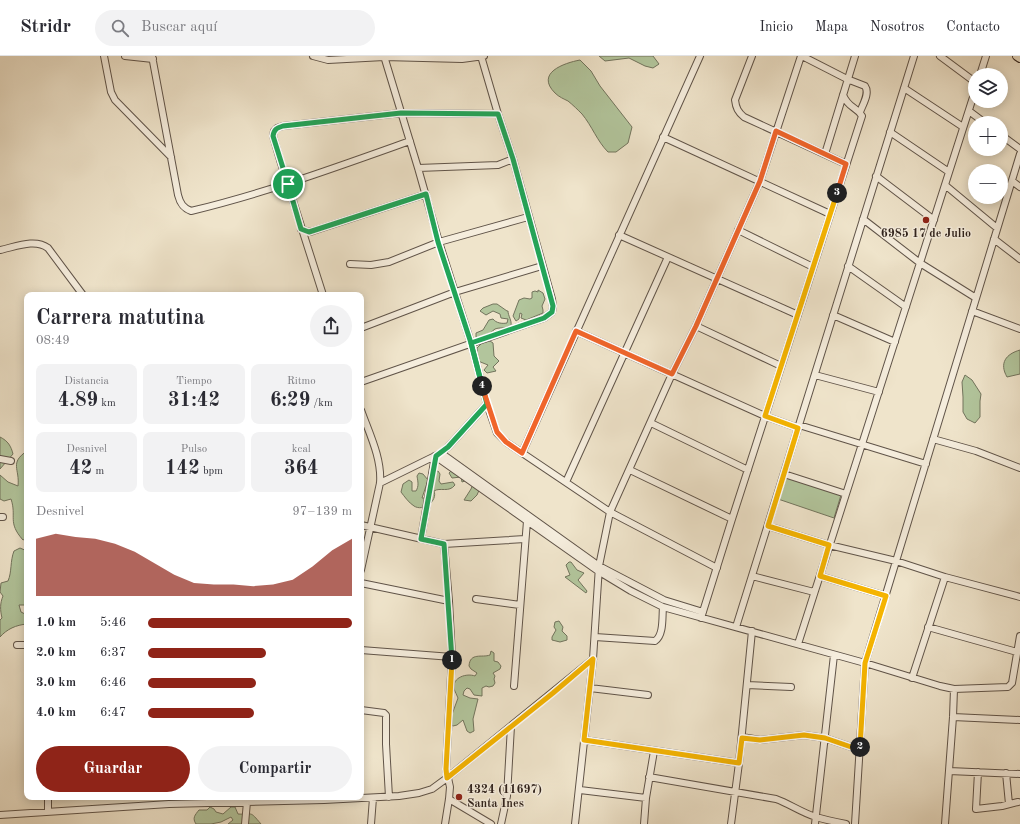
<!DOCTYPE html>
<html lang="es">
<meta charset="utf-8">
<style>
:root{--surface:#fff;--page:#f2f2f3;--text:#2b2b33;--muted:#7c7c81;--line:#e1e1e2;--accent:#8f2418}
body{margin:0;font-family:"Old Standard TT",serif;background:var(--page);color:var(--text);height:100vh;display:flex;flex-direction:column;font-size:15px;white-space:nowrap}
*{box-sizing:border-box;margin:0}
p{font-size:13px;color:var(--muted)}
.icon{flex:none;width:22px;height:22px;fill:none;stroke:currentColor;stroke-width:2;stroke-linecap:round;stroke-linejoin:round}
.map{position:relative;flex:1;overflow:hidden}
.details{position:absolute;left:24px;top:236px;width:340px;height:508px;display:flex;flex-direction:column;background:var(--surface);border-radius:8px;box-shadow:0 2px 10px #0003}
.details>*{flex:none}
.controls{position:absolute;left:968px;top:12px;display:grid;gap:8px}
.controls a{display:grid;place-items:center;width:40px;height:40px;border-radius:50%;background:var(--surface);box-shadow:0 2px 10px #0003;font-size:20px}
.pin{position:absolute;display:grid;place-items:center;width:34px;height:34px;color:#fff;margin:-17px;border:2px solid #fff;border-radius:50%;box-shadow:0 1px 4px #0007}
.km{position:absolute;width:20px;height:20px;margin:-10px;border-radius:50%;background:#222;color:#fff;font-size:11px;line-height:20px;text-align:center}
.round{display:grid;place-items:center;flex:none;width:42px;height:42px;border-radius:21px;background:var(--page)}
.headline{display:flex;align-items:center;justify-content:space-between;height:68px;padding:0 12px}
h1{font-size:22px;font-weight:700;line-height:30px}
.figures{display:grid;grid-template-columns:repeat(3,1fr);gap:6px;height:68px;padding:4px 12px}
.figures div{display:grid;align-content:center;border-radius:8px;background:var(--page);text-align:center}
.figures b{font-size:20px;font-weight:700}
.figures small{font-size:11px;font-weight:400}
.figures p{font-size:11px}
.chart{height:112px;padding:8px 12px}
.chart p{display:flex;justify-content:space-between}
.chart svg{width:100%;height:72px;margin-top:4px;fill:var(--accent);opacity:.7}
.button{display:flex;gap:8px;margin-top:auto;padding:8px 12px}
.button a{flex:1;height:46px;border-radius:24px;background:var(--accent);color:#fff;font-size:16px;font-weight:700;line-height:46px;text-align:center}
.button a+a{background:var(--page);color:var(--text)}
ul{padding:0 12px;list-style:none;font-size:13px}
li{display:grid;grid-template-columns:64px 48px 1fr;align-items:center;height:30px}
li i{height:10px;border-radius:5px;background:var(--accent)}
header{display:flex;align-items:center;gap:24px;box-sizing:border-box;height:56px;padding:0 20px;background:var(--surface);border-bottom:1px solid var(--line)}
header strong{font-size:19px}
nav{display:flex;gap:22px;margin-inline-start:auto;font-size:14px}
.search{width:280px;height:36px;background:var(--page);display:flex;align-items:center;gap:10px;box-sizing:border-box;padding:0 14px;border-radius:22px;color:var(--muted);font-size:15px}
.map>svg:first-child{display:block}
.green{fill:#b2c59c;stroke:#72745d}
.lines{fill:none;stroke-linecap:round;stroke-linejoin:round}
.minor-casing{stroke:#605449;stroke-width:8}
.major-casing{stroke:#31241e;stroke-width:10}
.minor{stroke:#f5eddd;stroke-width:6}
.major{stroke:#efe4cb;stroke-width:8}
.split-1-casing{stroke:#fff;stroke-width:8}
.split-2-casing{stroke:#fff;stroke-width:8}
.split-3-casing{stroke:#fff;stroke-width:8}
.split-4-casing{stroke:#fff;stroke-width:8}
.split-5-casing{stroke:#fff;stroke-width:8}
.split-1{stroke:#22a559;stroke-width:5}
.split-2{stroke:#f5b400;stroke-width:5}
.split-3{stroke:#f5b400;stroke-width:5}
.split-4{stroke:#f0652b;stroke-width:5}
.split-5{stroke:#22a559;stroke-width:5}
.poi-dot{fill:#8f2418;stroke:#f5eddd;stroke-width:1.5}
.labels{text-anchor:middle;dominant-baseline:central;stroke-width:3;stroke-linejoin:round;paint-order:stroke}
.poi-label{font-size:12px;font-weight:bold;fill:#31241e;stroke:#f5eddd}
</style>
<header>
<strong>Stridr</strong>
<div class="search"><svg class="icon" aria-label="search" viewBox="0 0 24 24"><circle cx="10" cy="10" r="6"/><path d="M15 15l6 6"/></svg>Buscar aquí</div>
<nav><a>Inicio</a><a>Mapa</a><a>Nosotros</a><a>Contacto</a></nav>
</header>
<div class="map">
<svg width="1020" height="768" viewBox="0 0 1020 768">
<rect width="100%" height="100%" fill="#efe4cb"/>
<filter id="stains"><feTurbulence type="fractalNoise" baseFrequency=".005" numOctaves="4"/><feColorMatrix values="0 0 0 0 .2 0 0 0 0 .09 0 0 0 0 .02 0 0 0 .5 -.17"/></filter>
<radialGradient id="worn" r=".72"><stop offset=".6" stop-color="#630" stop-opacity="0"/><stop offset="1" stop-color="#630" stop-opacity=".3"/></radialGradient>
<path class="green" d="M599,0H653L659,8L653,12L645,10L629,2L605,5Z
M580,4L591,15L600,30L632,71L628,87L616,96H608C597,85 592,70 582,58C578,54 573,49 568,45C564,43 559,41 555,37C535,17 564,7 580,4Z
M538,234L543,237L545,243L542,250L543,254V257L526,264L521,262L522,258L520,257L519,263L516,265L513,260L519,244L524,242L530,243L532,242V236L535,235L538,236Z
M493,248H497L507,255H508C508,260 512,264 511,270C506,273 500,271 495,273C488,278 485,286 476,281V277L483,274L489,264L493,263C496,267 502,268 507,267L508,263L501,262L500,258L493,255L486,259L480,255L483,252Z
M490,285L493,287L494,300L499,305L493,311L496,315L487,317L484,314L488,309L478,305L477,292L482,287Z
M1020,294V318L1007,321C999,307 1006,298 1020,294Z
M965,319L972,324L981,338L980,345V361L975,367L967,363L963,356V341L962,326Z
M0,381C8,385 11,390 13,398L0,413Z
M27,395V482L23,484C7,466 17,461 11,443L4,445L0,443V419L8,426L18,430C20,413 9,407 27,395Z
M452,414L480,432L477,439L471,445L464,444L471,433L473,428L465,425L462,426L461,421L452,422L449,417Z
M438,415L440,418L439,425L441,428L453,426L455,429C449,437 440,431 434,435C438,445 423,456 414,450C409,447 404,440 401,436L403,428L409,424L412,426V435H416C419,430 418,426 417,420L419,417L423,418L428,424L422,442H426L435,416Z
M786,421L841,439L834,462L778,443Z
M20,492L27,495V549H19L21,556L27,559V568C16,569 7,573 0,581V564L2,562C0,554 0,547 3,540L0,536L1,527L8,525C12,516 10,505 14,495Z
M569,506H571L577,514L584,517L578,524L587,535L586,537L565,521L570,519L566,509Z
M559,565L563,571L562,575L567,580V584L560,586L552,584V581L556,574L554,571L555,566Z
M491,595L494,597V605L498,606L501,610L500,613L493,617L495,620L494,623L495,627L493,630L489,631L486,630L482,632V640L474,639L470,633L467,632L464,635L463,639L470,642L478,643L473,663L474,675L470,677L467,675L463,664L457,669L453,670L450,668V664L458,642C457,639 455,636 454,633C452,621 467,617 475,620L477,617L471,613L469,610C470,596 482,602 490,599Z
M210,751L214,753L216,756L223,758L231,751H235L238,758C254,759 249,754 261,768H228L233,764L231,761L221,766L211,768H196C192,762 195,759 199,754H207Z"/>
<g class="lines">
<defs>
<path id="minor" d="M104,0L111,36L115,44L171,101
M125,0L153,3
M152,0L178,139C180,147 183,152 191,155C266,137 337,111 410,85
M313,0L328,4L384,1L462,3L484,0
M384,0L418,112L439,186L471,287L487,348L497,377L506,386L610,456L717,512
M752,0L735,44C736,52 738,56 744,61L846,108
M802,0L847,23L865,30C870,37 863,48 860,56
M940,0L975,26
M980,19L986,0
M904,32L963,71
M969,55L985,67
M890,76L949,116
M1001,79L1020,93
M663,81L830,158
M825,98L855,0
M418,112L498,109L513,103
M876,120L934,164
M1012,125L1020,131
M945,129L997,172
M863,163L920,207L976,242
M301,173L309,176L313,175L426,138
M738,174L813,211
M619,179L798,259
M994,183L1020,203
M0,194C15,191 35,182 48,192L83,239
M350,208L371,209L389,206L439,186L528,161
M848,210L906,251
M323,239L280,104L273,80L274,75L277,72L283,70L401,57L498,58
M972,255L1020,273
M833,259L895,286
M696,270L781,310
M361,272L455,236L542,210
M576,275L765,360L798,372
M815,319L879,336
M361,326L544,262L552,256L553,251L552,243L513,103L498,58L481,0
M361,354C369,377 382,402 380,427L361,514
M651,367L748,414
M799,369L926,408
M933,383L976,395L1020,412
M441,397L599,510L664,544L703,556
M522,397L700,0
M0,403L11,405
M630,414L732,463
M784,418L846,438
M566,426L668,201
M380,427L441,397L448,391L487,348
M0,461H3
M361,469L444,488L525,483
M768,470L829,489L896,505L945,521L1020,541
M421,483L435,400L598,515L631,535L663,551L865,607L940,630L954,633L1008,631L1012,627L1020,580
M752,520L814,536
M820,520L886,540
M361,527L449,545L444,488
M476,543L520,549
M701,562L732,463L862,60C856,50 849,53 843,39
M736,571L914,0
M928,571L1017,596
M595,581L655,585C664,579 662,561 663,551
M798,588L975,35
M17,589H27
M361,594L452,601
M912,622L945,521
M747,629L791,631
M514,630L527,465
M590,632L648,639
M361,654L384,657L386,659V688L389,741
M953,661L1020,664
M742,681L760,684L804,679L825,682L860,694
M584,684L739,707
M949,715L1020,718
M978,716L976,753L1002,750L1018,746
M1006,717L1009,748
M649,721L776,743C790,748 802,757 816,761C826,764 836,766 846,768
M580,734L646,742
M48,741V756
M449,743L491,768
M0,759L169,748L324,744L399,740L419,737L432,733L447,722L593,603
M245,768L247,746
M371,768L373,742
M445,768L449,743L450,731L446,713L452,601L449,545
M501,768L507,740L511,670
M575,768L593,603L599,510L610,456L672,318L696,270L760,125L801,0
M644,768L646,742L654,695
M731,768L739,707L752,575
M815,768L834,599
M855,768L865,607L1020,98
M945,768L953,661L954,633"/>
<path id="major" d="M1017,0L1020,2"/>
</defs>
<use href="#minor" class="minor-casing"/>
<use href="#major" class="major-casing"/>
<use href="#minor" class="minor"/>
<use href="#major" class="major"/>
</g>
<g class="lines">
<defs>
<path id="split-1" d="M288,128L301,173L309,176L426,138L438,186L471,287L487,348L448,391L436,400L421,483L444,488L452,604"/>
<path id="split-2" d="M452,604L446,713L447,722L553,637L593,603L584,684L739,707L742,682L760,684L804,679L825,682L860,694V691"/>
<path id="split-3" d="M837,137L765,360L798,372L768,470L829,489L820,520L886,540L865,607L860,691"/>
<path id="split-4" d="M482,330L497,376L506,386L522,397L576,275L672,318L696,270L760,125L776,75L846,108L837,137"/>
<path id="split-5" d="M288,128L273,80C274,73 277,72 283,70L401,57L498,58L513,103L553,250L552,256L544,262L471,287L482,330"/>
</defs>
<use href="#split-1" class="split-1-casing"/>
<use href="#split-2" class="split-2-casing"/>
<use href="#split-3" class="split-3-casing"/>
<use href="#split-4" class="split-4-casing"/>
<use href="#split-5" class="split-5-casing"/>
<use href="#split-1" class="split-1"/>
<use href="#split-2" class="split-2"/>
<use href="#split-3" class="split-3"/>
<use href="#split-4" class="split-4"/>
<use href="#split-5" class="split-5"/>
</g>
<g class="poi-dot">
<circle cx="926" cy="164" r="4"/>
<circle cx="459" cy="741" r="4"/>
</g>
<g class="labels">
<g class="poi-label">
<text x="926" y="178">6985 17 de Julio</text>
<text x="467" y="734" text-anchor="start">4324 (11697)<tspan x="467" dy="14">Santa Ines</tspan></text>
</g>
</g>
<rect width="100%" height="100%" filter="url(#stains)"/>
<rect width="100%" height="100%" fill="url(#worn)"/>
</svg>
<div class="controls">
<a><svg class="icon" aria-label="layers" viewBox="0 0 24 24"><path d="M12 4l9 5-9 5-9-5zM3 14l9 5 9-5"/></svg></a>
<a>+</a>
<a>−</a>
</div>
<div class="pin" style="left:288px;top:128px;background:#1e9e55"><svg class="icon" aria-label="arrive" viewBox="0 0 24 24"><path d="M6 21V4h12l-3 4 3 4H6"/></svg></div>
<b class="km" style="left:452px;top:604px">1</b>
<b class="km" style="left:860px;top:691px">2</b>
<b class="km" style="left:837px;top:137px">3</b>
<b class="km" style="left:482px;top:330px">4</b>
<section class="details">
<div class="headline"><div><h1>Carrera matutina</h1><p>08:49</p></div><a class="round"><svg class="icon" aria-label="share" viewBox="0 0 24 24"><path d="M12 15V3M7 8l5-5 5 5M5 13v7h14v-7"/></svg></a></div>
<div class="figures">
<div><p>Distancia</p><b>4.89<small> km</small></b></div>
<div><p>Tiempo</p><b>31:42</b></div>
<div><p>Ritmo</p><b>6:29<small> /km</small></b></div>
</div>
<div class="figures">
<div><p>Desnivel</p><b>42<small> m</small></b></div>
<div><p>Pulso</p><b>142<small> bpm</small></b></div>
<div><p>kcal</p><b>364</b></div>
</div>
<div class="chart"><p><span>Desnivel</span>97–139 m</p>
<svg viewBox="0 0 160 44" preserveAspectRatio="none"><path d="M0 44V9L10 6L20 8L30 9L40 12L50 17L60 24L70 31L80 36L90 37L100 37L110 38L120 37L130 34L140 26L150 16L160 9V44z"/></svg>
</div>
<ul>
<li><b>1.0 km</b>5:46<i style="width:100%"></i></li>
<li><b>2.0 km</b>6:37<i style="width:58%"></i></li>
<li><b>3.0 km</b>6:46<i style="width:53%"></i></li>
<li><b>4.0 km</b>6:47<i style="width:52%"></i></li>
</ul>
<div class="button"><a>Guardar</a><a>Compartir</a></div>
</section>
</div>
